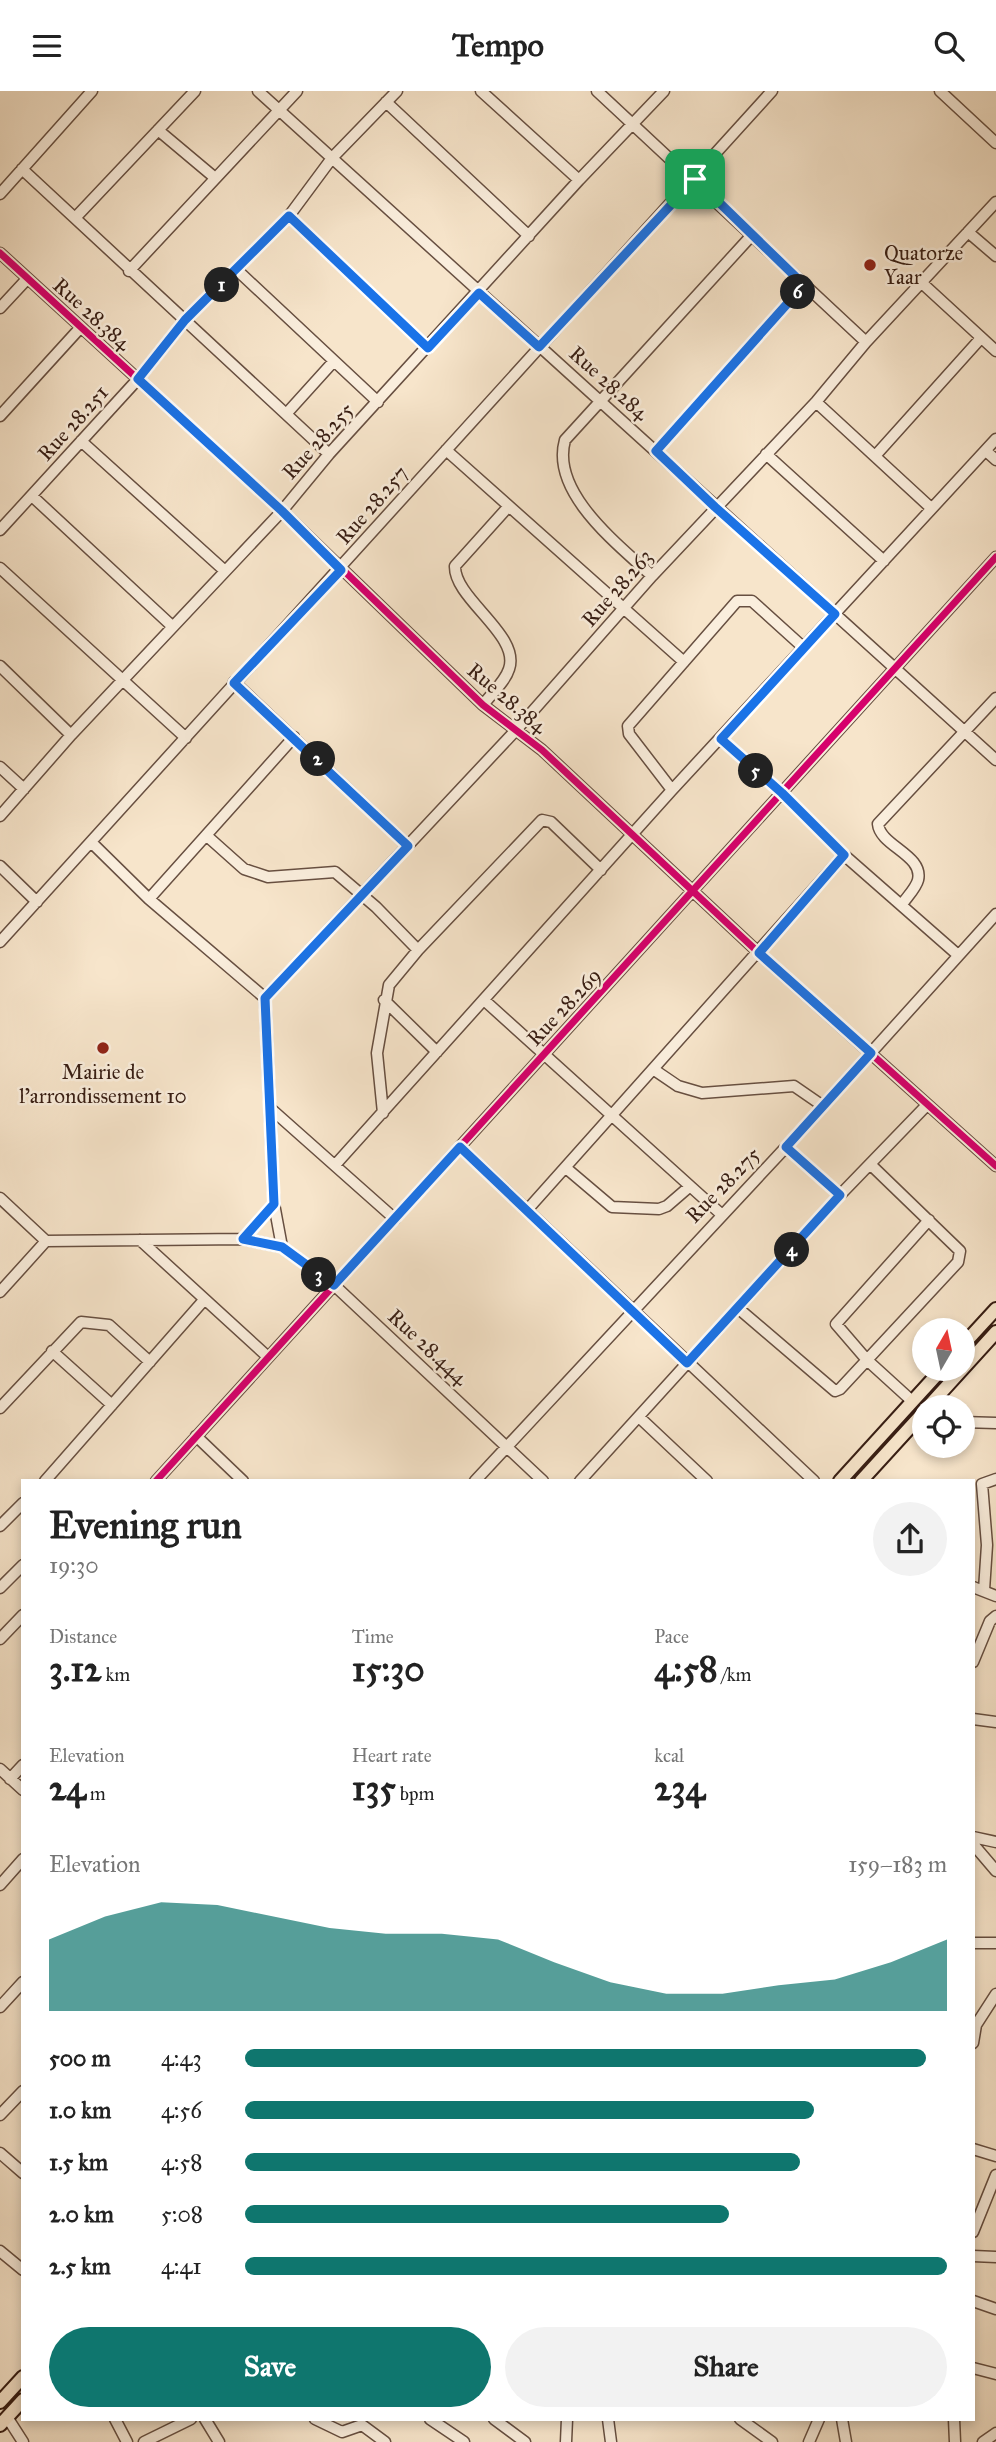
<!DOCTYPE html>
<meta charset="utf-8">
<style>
:root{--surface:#fff;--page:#f2f2f2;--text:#222;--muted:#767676;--accent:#0f766e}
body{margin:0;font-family:"IM FELL Great Primer",serif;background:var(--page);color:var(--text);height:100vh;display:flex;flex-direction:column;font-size:26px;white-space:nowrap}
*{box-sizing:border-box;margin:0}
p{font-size:23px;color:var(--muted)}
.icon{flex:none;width:38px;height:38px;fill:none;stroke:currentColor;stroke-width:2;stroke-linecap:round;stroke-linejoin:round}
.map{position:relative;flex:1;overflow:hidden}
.sheet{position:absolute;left:21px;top:1388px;width:954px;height:942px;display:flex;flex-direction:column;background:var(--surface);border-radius:0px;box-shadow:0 4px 10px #0003}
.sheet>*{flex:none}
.needle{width:46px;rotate:9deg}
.buttons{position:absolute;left:912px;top:1227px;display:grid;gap:14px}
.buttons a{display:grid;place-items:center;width:63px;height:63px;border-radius:50%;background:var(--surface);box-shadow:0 4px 10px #0003;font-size:35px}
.pin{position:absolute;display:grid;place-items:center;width:60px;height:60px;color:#fff;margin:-30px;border-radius:14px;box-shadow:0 4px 10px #0006}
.km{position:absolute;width:35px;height:35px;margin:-18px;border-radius:50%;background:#222;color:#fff;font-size:19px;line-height:35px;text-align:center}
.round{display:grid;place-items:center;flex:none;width:74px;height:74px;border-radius:37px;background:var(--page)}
.summary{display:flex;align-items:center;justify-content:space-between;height:119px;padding:0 28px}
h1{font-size:38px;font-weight:700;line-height:52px}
.metrics{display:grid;grid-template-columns:repeat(3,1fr);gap:10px;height:119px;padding:7px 28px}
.metrics div{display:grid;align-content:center}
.metrics b{font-size:35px;font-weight:700}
.metrics small{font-size:19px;font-weight:400}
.metrics p{font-size:19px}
.chart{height:196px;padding:14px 28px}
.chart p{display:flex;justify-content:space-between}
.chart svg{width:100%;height:126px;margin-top:7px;fill:var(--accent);opacity:.7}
.button{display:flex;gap:14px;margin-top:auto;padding:14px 28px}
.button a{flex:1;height:80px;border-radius:42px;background:var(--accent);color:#fff;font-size:28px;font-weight:700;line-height:80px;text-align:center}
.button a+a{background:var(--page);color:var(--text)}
ul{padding:0 28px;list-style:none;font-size:23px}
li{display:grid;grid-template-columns:112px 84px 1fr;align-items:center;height:52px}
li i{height:18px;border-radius:9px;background:var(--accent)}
header{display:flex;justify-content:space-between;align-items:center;height:91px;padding:0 28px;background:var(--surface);font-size:32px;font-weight:700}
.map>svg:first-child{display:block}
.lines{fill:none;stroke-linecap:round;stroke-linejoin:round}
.minor-casing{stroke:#674f41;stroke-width:13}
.major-casing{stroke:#371d13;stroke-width:16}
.minor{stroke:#faeedd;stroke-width:10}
.major{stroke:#f7e5cb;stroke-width:12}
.cycleway-casing{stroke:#faeedd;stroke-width:11}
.cycleway{stroke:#d6006c;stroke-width:7}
.route-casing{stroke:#fff;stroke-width:14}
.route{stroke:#1a73e8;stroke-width:9}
.poi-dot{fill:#8f2418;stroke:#faeedd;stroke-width:2.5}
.labels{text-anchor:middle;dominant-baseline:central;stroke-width:5;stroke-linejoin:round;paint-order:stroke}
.poi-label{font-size:21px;fill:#371d13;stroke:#faeedd;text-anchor:start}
.street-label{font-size:21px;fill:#371d13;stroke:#faeedd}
</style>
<header><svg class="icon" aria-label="menu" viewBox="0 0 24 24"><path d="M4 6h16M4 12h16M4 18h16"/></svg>Tempo<svg class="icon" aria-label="search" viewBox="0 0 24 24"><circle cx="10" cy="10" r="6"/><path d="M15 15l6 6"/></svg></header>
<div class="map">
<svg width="996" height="2351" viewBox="0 0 996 2351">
<rect width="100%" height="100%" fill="#f7e5cb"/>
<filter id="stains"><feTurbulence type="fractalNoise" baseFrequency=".00286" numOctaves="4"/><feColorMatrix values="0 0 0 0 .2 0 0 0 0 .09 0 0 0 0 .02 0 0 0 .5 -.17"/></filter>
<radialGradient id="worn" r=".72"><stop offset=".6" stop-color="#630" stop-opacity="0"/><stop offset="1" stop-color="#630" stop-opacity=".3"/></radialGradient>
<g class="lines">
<defs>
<path id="minor" d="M258,0L996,669
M481,0L579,89
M597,0L866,251
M940,0L996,52
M386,11L529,145
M158,39L214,86
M22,78L329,363
M0,103L92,0
M289,125L428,257
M75,127L195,0
M968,141L996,165
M0,162L282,420L483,614L542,659L759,862L996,1075
M237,179L378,311
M129,180L297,0
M923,193L996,260
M0,217L27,188
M816,311L931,417
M287,322L334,270
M0,325L81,236
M81,350L225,480
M446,359L684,571
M656,360L804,194
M986,360L996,369
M766,363L884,470
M875,365L981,247
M32,405L172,535
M0,439L138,288L185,229L289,125L332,67L397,0
M0,477L186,647
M652,485C619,454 550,402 565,349L752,144
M0,575L71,644
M234,591L408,755
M483,614C491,603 505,591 509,578C521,544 454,508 455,475L509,415
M721,648L782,702L844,764L958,864
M0,676L24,698
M672,699L629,643L628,635L737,510H752L804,557
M0,725L71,644L282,420L329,363L579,89L664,0
M207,745L244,778L268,786L335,781L376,816L418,859
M91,751L149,808L265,907L274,1113L282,1156
M0,775L37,811
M149,808L294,646
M903,812C907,806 916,797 918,789C924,764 880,755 878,733L996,607
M0,851L772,0
M265,907L517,638L652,485L816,311L866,251L996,111
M384,909L437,961
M484,909L721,1123
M653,978L678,995L702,1002L794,995L823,1015
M270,1017L395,1128
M383,1022L377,962L389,894L418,859L542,729L551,731L601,779
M460,1056L814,1390
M786,1056L840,1104
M336,1073L672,699L996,348
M566,1077L612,1116L659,1118L667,1115L689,1096
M0,1107L46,1150L243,1148L282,1156L334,1194L543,1390
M528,1118L844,764
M243,1148L274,1113
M140,1149L268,1266
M0,1201L46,1150
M739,1218L835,1300L840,1298L958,1171L960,1160L870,1073
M52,1260L112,1314
M912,1310L867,1269L836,1233L929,1129
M0,1317L81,1231L109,1234L150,1271
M640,1327L707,1390
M962,1331L996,1332
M196,1345L243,1390
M45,1390L204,1209
M156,1390L996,466
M475,1390L786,1056L996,823
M580,1390L840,1104L927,1014
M0,1435L23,1412
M973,1496L996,1505
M0,1497L23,1474
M984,1499L987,1454L982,1393L996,1388
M0,1548L23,1524
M973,1571L990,1530L996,1525
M973,1628L996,1631
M0,1678L23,1699
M10,1688L23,1674
M973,1746L996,1751
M973,1753L996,1780
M0,1794L23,1768
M973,1852H996
M0,1916L23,1891
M973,1952L976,1934L996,1903
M0,2024L23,2000
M973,2058L996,2065
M0,2062L23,2082
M973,2141L996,2084
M0,2160L23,2179
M973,2165L996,2166
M973,2210L996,2218
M973,2277L996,2283
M7,2326L23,2351
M115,2328L127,2351
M205,2328L219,2351
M315,2328L342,2341L362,2334L385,2351
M430,2328L464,2351
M494,2328L525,2351
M608,2328L611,2351
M740,2328L772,2351
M842,2328L846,2351
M954,2328L955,2351
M144,2351L191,2328
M566,2351L567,2328
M809,2351L819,2328
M983,2351L996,2342"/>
<path id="major" d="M962,1255L996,1218
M928,1316L996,1241
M840,1390L942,1278
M861,1390L924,1321
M0,2311L23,2286
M0,2334L23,2309"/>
</defs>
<use href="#minor" class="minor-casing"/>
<use href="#major" class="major-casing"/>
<use href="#minor" class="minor"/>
<use href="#major" class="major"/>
<defs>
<path id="cycleway" d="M0,162L282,420L483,614L542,659L759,862L996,1075
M156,1390L996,466"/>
</defs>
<use href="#cycleway" class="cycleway-casing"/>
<use href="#cycleway" class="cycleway"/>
</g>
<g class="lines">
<defs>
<path id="route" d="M695,88L804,194L656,360L715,416L835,523L721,648L782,702L844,764L759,862L871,962L786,1056L840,1104L687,1272L460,1056L334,1194L282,1156L243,1148L274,1113L265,907L408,755L234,592L341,479L282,420L138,288L185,229L289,125L428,257L479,202L539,256Z"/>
</defs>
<use href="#route" class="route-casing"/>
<use href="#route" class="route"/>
</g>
<g class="poi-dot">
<circle cx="870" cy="174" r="7"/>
<circle cx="103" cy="957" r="7"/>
</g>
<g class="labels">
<g class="poi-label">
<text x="884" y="162">Quatorze<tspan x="884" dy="24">Yaar</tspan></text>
<text x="103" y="981" text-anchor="middle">Mairie de<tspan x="103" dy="24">l'arrondissement 10</tspan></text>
</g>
<g class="street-label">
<text transform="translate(92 223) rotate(42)">Rue 28.384</text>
<text transform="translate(609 292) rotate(42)">Rue 28.284</text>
<text transform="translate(73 332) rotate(-48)">Rue 28.251</text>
<text transform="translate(318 350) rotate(-48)">Rue 28.255</text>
<text transform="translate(372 414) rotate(-49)">Rue 28.257</text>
<text transform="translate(617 497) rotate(-49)">Rue 28.263</text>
<text transform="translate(507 607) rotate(40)">Rue 28.384</text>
<text transform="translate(564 916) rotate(-47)">Rue 28.269</text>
<text transform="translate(723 1094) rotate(-46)">Rue 28.275</text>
<text transform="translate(428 1256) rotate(43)">Rue 28.444</text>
</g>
</g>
<rect width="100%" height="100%" filter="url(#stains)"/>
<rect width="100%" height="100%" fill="url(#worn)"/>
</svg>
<div class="buttons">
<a><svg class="needle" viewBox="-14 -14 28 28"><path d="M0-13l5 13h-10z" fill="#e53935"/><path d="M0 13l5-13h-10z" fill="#767676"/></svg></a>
<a><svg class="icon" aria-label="locate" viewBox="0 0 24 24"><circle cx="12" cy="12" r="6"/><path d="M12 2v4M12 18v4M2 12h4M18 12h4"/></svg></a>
</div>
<div class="pin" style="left:695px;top:88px;background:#1e9e55"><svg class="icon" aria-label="arrive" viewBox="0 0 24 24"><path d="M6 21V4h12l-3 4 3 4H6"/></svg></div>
<b class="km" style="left:222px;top:194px">1</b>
<b class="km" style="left:318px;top:668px">2</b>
<b class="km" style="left:319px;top:1184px">3</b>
<b class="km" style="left:792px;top:1159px">4</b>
<b class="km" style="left:756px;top:680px">5</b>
<b class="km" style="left:798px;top:201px">6</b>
<section class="sheet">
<div class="summary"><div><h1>Evening run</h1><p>19:30</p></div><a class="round"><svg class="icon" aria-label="share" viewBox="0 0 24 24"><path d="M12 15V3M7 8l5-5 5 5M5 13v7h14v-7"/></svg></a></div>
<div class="metrics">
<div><p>Distance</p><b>3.12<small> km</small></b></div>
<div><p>Time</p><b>15:30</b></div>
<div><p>Pace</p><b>4:58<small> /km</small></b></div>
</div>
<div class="metrics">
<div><p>Elevation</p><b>24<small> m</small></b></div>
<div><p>Heart rate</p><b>135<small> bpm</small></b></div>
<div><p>kcal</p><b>234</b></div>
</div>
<div class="chart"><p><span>Elevation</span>159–183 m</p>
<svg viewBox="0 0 160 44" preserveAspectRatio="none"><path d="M0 44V19L10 11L20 6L30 7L40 11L50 15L60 17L70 17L80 19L90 27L100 34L110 38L120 38L130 35L140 33L150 27L160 19V44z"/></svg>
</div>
<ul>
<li><b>500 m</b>4:43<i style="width:97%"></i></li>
<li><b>1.0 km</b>4:56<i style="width:81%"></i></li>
<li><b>1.5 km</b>4:58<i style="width:79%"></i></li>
<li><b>2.0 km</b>5:08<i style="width:69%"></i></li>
<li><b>2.5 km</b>4:41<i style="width:100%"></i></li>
</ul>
<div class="button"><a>Save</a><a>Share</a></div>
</section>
</div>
